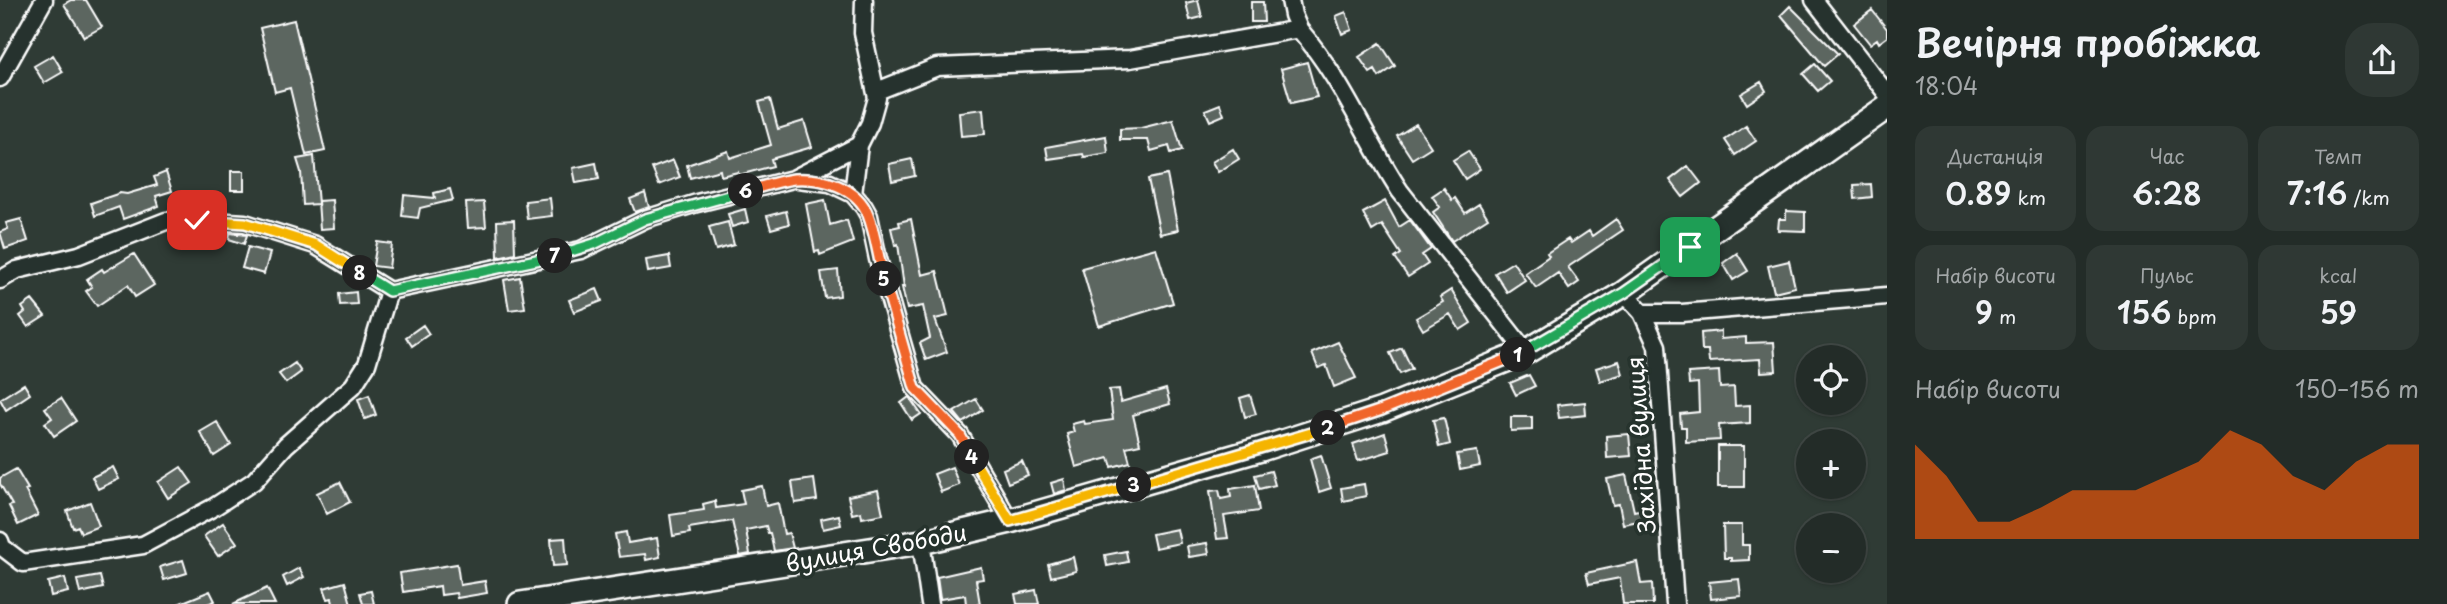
<!DOCTYPE html>
<html lang="uk">
<meta charset="utf-8">
<style>
:root{--surface:#232c28;--page:#2f3834;--text:#f1f3f6;--muted:#a3a7a8;--line:#404845;--accent:#ea580c}
body{margin:0;font-family:"Playpen Sans",sans-serif;background:var(--page);color:var(--text);height:100vh;display:flex;flex-direction:column;font-size:26px;white-space:nowrap}
*{box-sizing:border-box;margin:0}
p{font-size:23px;color:var(--muted)}
.icon{flex:none;width:38px;height:38px;fill:none;stroke:currentColor;stroke-width:2;stroke-linecap:round;stroke-linejoin:round}
.map{position:relative;flex:1;overflow:hidden}
.side{display:flex;flex-direction:column;background:var(--surface);width:560px}
.side>*{flex:none}
.buttons{position:absolute;left:1796px;top:345px;display:grid;gap:14px}
.buttons a{display:grid;place-items:center;width:70px;height:70px;border-radius:50%;background:var(--surface);box-shadow:0 2px 5px #0004,0 0 0 2px var(--line);font-size:35px}
.pin{position:absolute;display:grid;place-items:center;width:60px;height:60px;color:#fff;margin:-30px;border-radius:14px;box-shadow:0 4px 10px #0006}
.km{position:absolute;width:35px;height:35px;margin:-18px;border-radius:50%;background:#222;color:#fff;font-size:19px;line-height:35px;text-align:center}
.round{display:grid;place-items:center;flex:none;width:74px;height:74px;border-radius:28px;background:var(--page)}
.summary{display:flex;align-items:center;justify-content:space-between;height:119px;padding:0 28px}
h1{font-size:38px;font-weight:600;line-height:52px}
.figures{display:grid;grid-template-columns:repeat(3,1fr);gap:10px;height:119px;padding:7px 28px}
.figures div{display:grid;align-content:center;border-radius:18px;background:var(--page);text-align:center}
.figures b{font-size:30px;font-weight:600}
.figures small{font-size:19px;font-weight:400}
.figures p{font-size:19px}
.chart{height:196px;padding:14px 28px}
.chart p{display:flex;justify-content:space-between}
.chart svg{width:100%;height:126px;margin-top:7px;fill:var(--accent);opacity:.7}
main{display:flex;flex:1;min-height:0}
.map>svg:first-child{display:block}
.building{fill:#5b6661;stroke:#fff;stroke-width:2}
.lines{fill:none;stroke-linecap:round;stroke-linejoin:round}
.street-casing{stroke:#fff;stroke-width:21}
.secondary-casing{stroke:#fff;stroke-width:28}
.street{stroke:#26332d;stroke-width:16}
.secondary{stroke:#26332d;stroke-width:23}
.split-1-casing{stroke:#fff;stroke-width:14}
.split-2-casing{stroke:#fff;stroke-width:14}
.split-3-casing{stroke:#fff;stroke-width:14}
.split-4-casing{stroke:#fff;stroke-width:14}
.split-5-casing{stroke:#fff;stroke-width:14}
.split-6-casing{stroke:#fff;stroke-width:14}
.split-7-casing{stroke:#fff;stroke-width:14}
.split-8-casing{stroke:#fff;stroke-width:14}
.split-9-casing{stroke:#fff;stroke-width:14}
.split-1{stroke:#22a559;stroke-width:9}
.split-2{stroke:#f0652b;stroke-width:9}
.split-3{stroke:#f5b400;stroke-width:9}
.split-4{stroke:#f5b400;stroke-width:9}
.split-5{stroke:#f0652b;stroke-width:9}
.split-6{stroke:#f0652b;stroke-width:9}
.split-7{stroke:#22a559;stroke-width:9}
.split-8{stroke:#22a559;stroke-width:9}
.split-9{stroke:#f5b400;stroke-width:9}
.labels{text-anchor:middle;dominant-baseline:central;stroke-width:7;stroke-linejoin:round;paint-order:stroke}
.street-label{font-size:23px;fill:#fff;stroke:#26332d}
</style>
<main>
<div class="map">
<svg width="1887" height="604" viewBox="0 0 1887 604">
<rect width="100%" height="100%" fill="#2f3b35"/>
<filter id="ink" filterUnits="userSpaceOnUse"><feTurbulence type="fractalNoise" baseFrequency=".0143" numOctaves="2"/><feDisplacementMap in="SourceGraphic" scale="14" xChannelSelector="R" yChannelSelector="G"/><feConvolveMatrix kernelMatrix="1 2 1 2 8 2 1 2 1" color-interpolation-filters="sRGB"/></filter>
<g filter="url(#ink)">
<path class="building" d="M71,0H86L102,27L84,37L64,4Z
M1198,0L1202,17L1190,20L1186,3Z
M1251,2H1263L1264,22H1251Z
M1790,6L1838,54L1824,66L1781,15Z
M1872,10L1887,29V37L1879,43L1877,39L1870,44L1854,24Z
M1346,12L1352,30L1342,34L1336,16Z
M294,20L325,151L306,155L290,88L275,92L260,28Z
M1380,43L1395,66L1379,77L1375,70L1370,73L1359,57Z
M53,55L63,72L44,83L34,66Z
M1307,62L1317,97L1291,103L1281,69Z
M1815,64L1830,81L1818,91L1803,74Z
M1761,82L1766,91L1747,104L1741,94Z
M770,99L778,129L804,121L812,147L771,159L773,166L739,175L738,172L721,176L720,170L690,178L687,165L728,151L730,158L771,145L759,102Z
M1220,104L1224,115L1210,121L1205,110Z
M983,109L985,134L961,136L959,112Z
M1173,120L1182,150L1171,153L1169,146L1151,151L1148,140H1120V129L1141,128Z
M1416,124L1431,147L1412,159L1397,136Z
M1746,126L1756,141L1735,155L1725,140Z
M1106,136L1108,153L1084,157L1083,154L1048,159L1046,147Z
M1233,149L1239,159L1218,172L1212,162Z
M1468,151L1480,169L1465,179L1453,160Z
M314,156L318,204L303,205L301,172L297,159Z
M912,159L915,176L892,181L889,164Z
M673,160L680,177L659,185L652,168Z
M596,163L599,179L576,183L573,168Z
M1688,166L1701,183L1683,197L1670,180Z
M231,171H244V190H231Z
M166,172L172,191L156,196L159,206L123,219L119,207L95,216L91,203L120,193L127,194L157,185L154,177Z
M1167,175L1178,230L1160,234L1148,179Z
M1871,184L1872,197L1855,199L1854,185Z
M1444,188L1452,200L1455,198L1465,213L1479,204L1488,218L1452,241L1433,212L1440,207L1432,196Z
M450,189L453,200L420,208L418,218L402,216L404,195L435,198L434,193Z
M645,193L649,207L635,212L630,199Z
M550,198L552,216L527,219L525,201Z
M332,200L334,228L320,229L318,201Z
M825,200L830,225L847,220L853,242L820,255L819,251L815,252L806,204Z
M1385,201L1399,227L1410,220L1431,249L1422,255L1428,264L1408,277L1395,258L1401,254L1382,225L1372,231L1363,213Z
M484,202L486,227L468,228L466,203Z
M745,209L748,222L732,227L728,214Z
M786,211L789,224L771,229L767,216Z
M1786,211L1805,212V231L1778,230L1779,219H1786Z
M21,219L28,241L5,249L0,232L8,229L6,223Z
M911,219L922,275L937,271L948,316L935,319L947,352L926,360L920,343L930,338L923,306L907,309L902,287H904L898,244L895,245L891,228L900,226L899,222Z
M1616,219L1623,230L1568,267L1579,282L1569,289L1558,273L1536,288L1525,273L1549,256L1547,253L1568,239L1571,243L1589,231L1592,236Z
M514,220L515,253L498,257L497,221Z
M728,222L734,245L716,250L709,227Z
M196,231L200,241L186,247L180,232Z
M230,233L247,235L244,244L229,239Z
M377,242L392,244L389,268L373,266Z
M248,247L270,253L264,274L242,268Z
M1156,248L1173,303L1099,326L1082,268Z
M1737,253L1748,271L1733,280L1723,263Z
M134,254L154,285L135,297L128,285L97,306L86,291L92,287L87,279L102,269L104,272Z
M669,256L671,268L648,272L646,260Z
M1789,261L1795,287L1774,292L1768,266Z
M1513,262L1525,280L1507,292L1495,273Z
M838,270L840,296L825,298L821,272Z
M520,277L525,308L509,310L504,280Z
M597,289L602,301L574,312L569,300Z
M1451,290L1471,323L1460,330L1450,314L1423,330L1416,318L1443,302L1440,297Z
M356,292L357,304L340,305L339,294Z
M32,300L45,316L28,327L20,316L25,312L22,307Z
M423,325L429,334L412,346L406,337Z
M1721,331V339L1746,337V343L1774,342L1776,371L1761,372L1760,359L1709,362L1708,350H1702L1701,333Z
M1338,342L1356,378L1334,387L1326,365L1318,368L1312,353Z
M1402,348L1412,369L1400,374L1390,353Z
M1619,361L1623,374L1600,381L1596,368Z
M295,363L301,372L286,383L279,374Z
M1719,371L1720,388L1734,387L1735,406L1750,405V423L1719,425L1720,440L1686,442V427H1681L1680,414L1699,412L1698,383L1689,384L1688,373Z
M1529,375L1535,386L1516,395L1510,383Z
M24,384L30,394L6,410L0,399Z
M1119,389L1121,402L1166,389L1170,404L1133,415L1140,444L1126,447L1130,462L1112,467L1109,458L1076,467L1067,434L1074,432L1072,424L1084,421L1085,424L1113,420L1109,390Z
M369,395L376,415L365,419L358,399Z
M1250,395L1256,414L1245,417L1240,398Z
M909,397L921,414L912,420L901,403Z
M61,398L76,421L54,436L45,423L52,418L45,408Z
M976,399L983,410L963,423L954,412Z
M1585,402L1586,415L1559,418L1557,405Z
M1511,417H1532V430L1511,431Z
M1444,418L1450,444L1439,447L1433,420Z
M217,422L231,445L214,456L200,432Z
M1385,433L1390,451L1358,461L1353,444Z
M1629,434L1631,456L1607,458L1606,436Z
M1718,446H1744V487H1718Z
M1477,451L1480,466L1460,470L1457,454Z
M1321,455L1331,488L1319,492L1310,459Z
M1022,461L1028,475L1008,483L1003,469Z
M113,467L119,479L98,489L92,477Z
M181,467L192,483L168,498L158,482Z
M952,467L959,485L941,492L934,474Z
M16,469L28,489L25,490L38,515L18,525L9,506L12,505L0,484V478Z
M1271,471L1275,485L1259,489L1255,475Z
M1626,475L1634,511L1647,508L1649,519L1623,524L1619,504L1613,505L1607,479Z
M814,479L817,500L795,503L792,482Z
M1064,479L1066,490L1054,494L1051,483Z
M340,482L350,502L327,514L317,493Z
M1364,484L1366,496L1343,501L1341,488Z
M1255,485L1259,511L1224,516L1228,538L1217,539L1210,491L1219,490L1221,499L1231,497L1230,489Z
M762,486L766,506L778,503L784,534L789,533L793,548L774,551L770,533H768L766,526L746,530L750,554L740,556L732,521L689,528L690,533L673,536L670,515L704,510L703,504L715,501L716,508L744,504L741,490Z
M878,490L883,514L862,518L861,512L852,514L848,496Z
M90,502L99,526L81,533L78,526L73,528L67,511Z
M839,515L841,525L823,529L821,519Z
M223,523L237,543L218,556L204,536Z
M1723,525H1742V545H1749V560L1731,561V558H1724Z
M1177,529L1180,543L1155,548L1152,534Z
M626,532L628,543L657,538L660,557L646,560L645,554L619,557L615,534Z
M565,538L567,565L553,566L551,539Z
M1207,543L1209,554L1189,557L1187,546Z
M1126,551L1128,562L1107,566L1105,555Z
M1073,557L1076,571L1051,577L1048,564Z
M183,560L187,573L164,580L160,567Z
M1637,562L1641,584L1652,583L1653,604H1623L1620,578L1589,584L1586,573Z
M457,564L460,585L485,581L487,593L457,598L456,593L441,595L440,586L403,592L400,573Z
M981,567L983,579L976,580L980,604H966L965,595L940,599L937,577Z
M299,568L304,577L287,586L283,577Z
M100,576L103,588L80,593L77,580Z
M65,578L68,592L51,596L48,582Z
M1739,579L1741,596L1711,599L1709,582Z
M345,582L351,604H333L332,598L328,599L324,588Z
M267,588L275,604H233Z
M1036,590L1039,604H1017L1015,594Z
M210,591L215,601L207,604H178Z
M371,591L374,604H363L360,593Z"/>
<g class="lines">
<defs>
<path id="street" d="M1290,0L1293,15L1299,29
M1814,0L1887,94
M0,78L44,0
M877,91L937,67L1130,59L1299,29C1343,80 1364,136 1400,191L1526,352
M798,179L830,183L853,194L864,207L869,216L878,259L915,388L960,435L1010,521
M853,194L859,145
M0,280L17,270L79,255L166,221L197,220L245,223L315,245L389,291
M1624,293L1642,313L1657,346L1675,604
M1642,313H1682L1887,296
M0,541L2,547L23,563L143,545L214,507L254,481L286,445L353,386L367,364L389,291L581,250L645,219L697,203L793,179L859,145L870,123L877,98L863,33L864,0
M921,542L930,604"/>
<path id="secondary" d="M520,604L921,542L1010,521L1261,449L1382,410L1526,352L1624,293L1887,107"/>
</defs>
<use href="#street" class="street-casing"/>
<use href="#secondary" class="secondary-casing"/>
<use href="#street" class="street"/>
<use href="#secondary" class="secondary"/>
</g>
</g>
<g class="lines" filter="url(#ink)">
<defs>
<path id="split-1" d="M1518,355L1624,293L1690,247"/>
<path id="split-2" d="M1328,428L1382,410L1518,355"/>
<path id="split-3" d="M1134,485L1328,428"/>
<path id="split-4" d="M972,457L1010,521L1134,485"/>
<path id="split-5" d="M884,279L915,388L960,435L972,457"/>
<path id="split-6" d="M746,191C762,187 778,181 794,179C822,177 858,187 868,215C876,235 878,258 884,279"/>
<path id="split-7" d="M555,256L594,244L645,219L746,191"/>
<path id="split-8" d="M360,273L389,291L555,256"/>
<path id="split-9" d="M197,220L245,223L316,245L360,273"/>
</defs>
<use href="#split-1" class="split-1-casing"/>
<use href="#split-2" class="split-2-casing"/>
<use href="#split-3" class="split-3-casing"/>
<use href="#split-4" class="split-4-casing"/>
<use href="#split-5" class="split-5-casing"/>
<use href="#split-6" class="split-6-casing"/>
<use href="#split-7" class="split-7-casing"/>
<use href="#split-8" class="split-8-casing"/>
<use href="#split-9" class="split-9-casing"/>
<use href="#split-1" class="split-1"/>
<use href="#split-2" class="split-2"/>
<use href="#split-3" class="split-3"/>
<use href="#split-4" class="split-4"/>
<use href="#split-5" class="split-5"/>
<use href="#split-6" class="split-6"/>
<use href="#split-7" class="split-7"/>
<use href="#split-8" class="split-8"/>
<use href="#split-9" class="split-9"/>
</g>
<g class="labels">
<g class="street-label">
<text transform="translate(1640 445) rotate(-94)">Західна вулиця</text>
<text transform="translate(876 547) rotate(-10)">вулиця Свободи</text>
</g>
</g>
</svg>
<div class="buttons">
<a><svg class="icon" aria-label="locate" viewBox="0 0 24 24"><circle cx="12" cy="12" r="6"/><path d="M12 2v4M12 18v4M2 12h4M18 12h4"/></svg></a>
<a>+</a>
<a>−</a>
</div>
<div class="pin" style="left:1690px;top:247px;background:#1e9e55"><svg class="icon" aria-label="arrive" viewBox="0 0 24 24"><path d="M6 21V4h12l-3 4 3 4H6"/></svg></div>
<div class="pin" style="left:197px;top:220px;background:#d93025"><svg class="icon" aria-label="check" viewBox="0 0 24 24"><path d="M5 12l5 5 9-10"/></svg></div>
<b class="km" style="left:1518px;top:355px">1</b>
<b class="km" style="left:1328px;top:428px">2</b>
<b class="km" style="left:1134px;top:485px">3</b>
<b class="km" style="left:972px;top:457px">4</b>
<b class="km" style="left:884px;top:279px">5</b>
<b class="km" style="left:746px;top:191px">6</b>
<b class="km" style="left:555px;top:256px">7</b>
<b class="km" style="left:360px;top:273px">8</b>
</div>
<section class="side">
<div class="summary"><div><h1>Вечірня пробіжка</h1><p>18:04</p></div><a class="round"><svg class="icon" aria-label="share" viewBox="0 0 24 24"><path d="M12 15V3M7 8l5-5 5 5M5 13v7h14v-7"/></svg></a></div>
<div class="figures">
<div><p>Дистанція</p><b>0.89<small> km</small></b></div>
<div><p>Час</p><b>6:28</b></div>
<div><p>Темп</p><b>7:16<small> /km</small></b></div>
</div>
<div class="figures">
<div><p>Набір висоти</p><b>9<small> m</small></b></div>
<div><p>Пульс</p><b>156<small> bpm</small></b></div>
<div><p>kcal</p><b>59</b></div>
</div>
<div class="chart"><p><span>Набір висоти</span>150–156 m</p>
<svg viewBox="0 0 160 44" preserveAspectRatio="none"><path d="M0 44V11L10 22L20 38L30 38L40 33L50 27L60 27L70 27L80 22L90 17L100 6L110 11L120 22L130 27L140 17L150 11L160 11V44z"/></svg>
</div>
</section>
</main>
